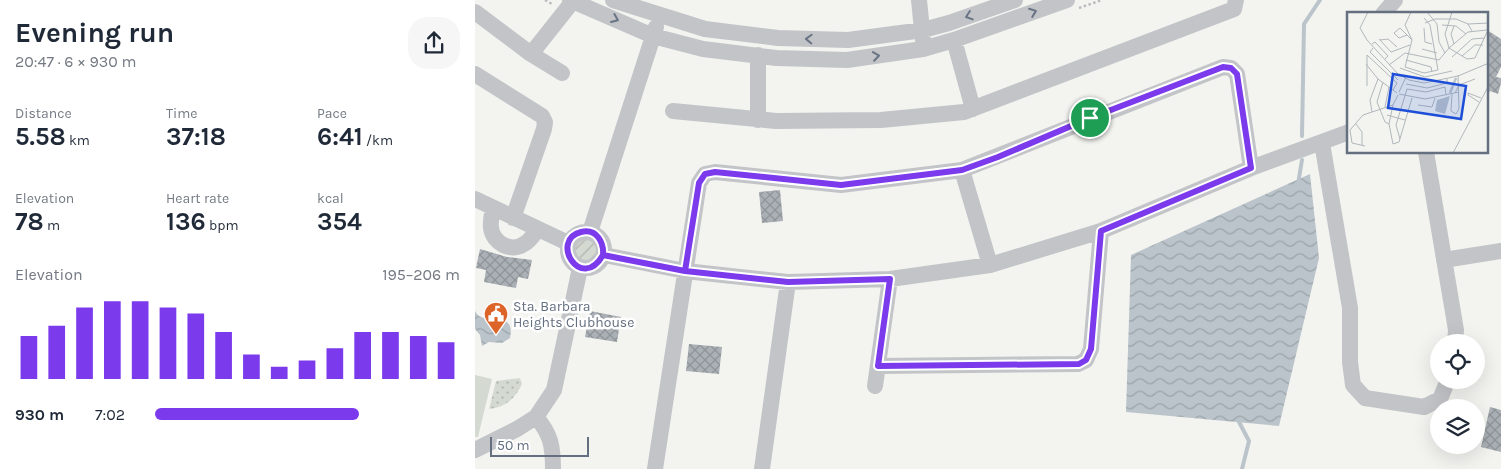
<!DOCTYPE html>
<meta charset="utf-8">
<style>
:root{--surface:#fff;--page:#f6f6f7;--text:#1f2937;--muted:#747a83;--accent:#7c3aed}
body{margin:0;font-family:Karla,sans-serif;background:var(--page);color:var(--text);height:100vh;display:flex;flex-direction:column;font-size:19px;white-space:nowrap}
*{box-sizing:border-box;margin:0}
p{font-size:16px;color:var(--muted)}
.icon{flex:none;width:28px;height:28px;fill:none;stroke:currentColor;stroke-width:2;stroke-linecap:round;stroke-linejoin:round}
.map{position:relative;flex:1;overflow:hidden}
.drawer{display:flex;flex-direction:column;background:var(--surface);width:475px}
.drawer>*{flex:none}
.tools{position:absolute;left:955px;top:334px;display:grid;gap:10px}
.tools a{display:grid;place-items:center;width:55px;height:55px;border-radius:50%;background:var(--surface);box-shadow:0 5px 20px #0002;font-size:25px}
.scale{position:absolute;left:15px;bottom:12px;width:99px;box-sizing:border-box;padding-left:5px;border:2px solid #647080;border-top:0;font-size:14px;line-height:18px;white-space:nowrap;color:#647080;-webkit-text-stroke:4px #fff;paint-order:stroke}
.pin{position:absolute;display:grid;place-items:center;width:42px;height:42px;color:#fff;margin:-21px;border:2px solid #fff;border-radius:50%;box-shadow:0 1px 5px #0007}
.round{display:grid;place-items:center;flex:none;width:52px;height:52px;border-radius:20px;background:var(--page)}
.head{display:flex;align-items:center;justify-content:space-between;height:85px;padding:0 15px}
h1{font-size:28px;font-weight:700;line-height:38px}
.stats{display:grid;grid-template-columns:repeat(3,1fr);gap:8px;height:85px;padding:5px 15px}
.stats div{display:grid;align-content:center}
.stats b{font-size:25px;font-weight:700}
.stats small{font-size:14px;font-weight:400}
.stats p{font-size:14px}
.chart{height:140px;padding:10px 15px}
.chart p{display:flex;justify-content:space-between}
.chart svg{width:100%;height:90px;margin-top:5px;stroke:var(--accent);stroke-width:6}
ul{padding:0 15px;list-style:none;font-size:16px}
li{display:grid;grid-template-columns:80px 60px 1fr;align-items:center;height:38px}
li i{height:12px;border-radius:6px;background:var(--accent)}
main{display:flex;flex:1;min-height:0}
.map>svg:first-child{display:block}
.grass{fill:#d4dad1}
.park{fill:url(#park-dots)}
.garden{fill:url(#garden-furrows)}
.water{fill:url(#water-waves)}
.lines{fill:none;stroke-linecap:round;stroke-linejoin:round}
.stream{stroke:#bac4ca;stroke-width:4}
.building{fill:url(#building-cross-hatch)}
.path{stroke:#b9bbbd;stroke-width:2.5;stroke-dasharray:2.5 2.5;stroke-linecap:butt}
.minor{stroke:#c2c4c8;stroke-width:16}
.oneway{stroke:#697484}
.route-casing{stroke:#fff;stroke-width:10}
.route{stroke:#7c3aed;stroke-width:6}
.labels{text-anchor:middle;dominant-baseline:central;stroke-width:5;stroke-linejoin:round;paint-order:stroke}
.poi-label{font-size:14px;fill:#647080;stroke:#fff;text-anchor:start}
.inset-river{fill:none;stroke:#bac4ca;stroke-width:2.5}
.inset-road{fill:none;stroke:#b1b7bc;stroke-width:1}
.view{fill:#1d4ed8;fill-opacity:0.15;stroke:#1d4ed8;stroke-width:2.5}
.inset-edge{fill:none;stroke:#647080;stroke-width:2.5}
</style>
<main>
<section class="drawer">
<div class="head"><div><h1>Evening run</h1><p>20:47 · 6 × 930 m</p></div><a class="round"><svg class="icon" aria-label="share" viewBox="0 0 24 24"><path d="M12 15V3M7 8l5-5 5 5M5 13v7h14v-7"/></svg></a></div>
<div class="stats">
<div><p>Distance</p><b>5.58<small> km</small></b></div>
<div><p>Time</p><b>37:18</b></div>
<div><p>Pace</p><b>6:41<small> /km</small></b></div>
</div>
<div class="stats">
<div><p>Elevation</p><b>78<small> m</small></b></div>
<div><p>Heart rate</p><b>136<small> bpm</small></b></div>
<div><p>kcal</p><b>354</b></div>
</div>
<div class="chart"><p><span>Elevation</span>195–206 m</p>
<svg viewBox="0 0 160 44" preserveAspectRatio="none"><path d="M5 44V23M15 44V18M25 44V9M35 44V6M45 44V6M55 44V9M65 44V12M75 44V21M85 44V32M95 44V38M105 44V35M115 44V29M125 44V21M135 44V21M145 44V23M155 44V26"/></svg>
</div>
<ul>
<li><b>930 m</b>7:02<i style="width:67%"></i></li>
</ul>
</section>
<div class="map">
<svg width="1026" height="469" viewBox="0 0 1026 469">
<defs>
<pattern id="park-dots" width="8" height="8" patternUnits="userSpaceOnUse" patternTransform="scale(1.25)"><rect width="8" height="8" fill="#d4dad1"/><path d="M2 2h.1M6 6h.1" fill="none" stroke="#b0b5af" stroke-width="1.8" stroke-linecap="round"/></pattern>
<pattern id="garden-furrows" width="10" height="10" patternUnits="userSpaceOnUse" patternTransform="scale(1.25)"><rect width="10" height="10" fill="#d4dad1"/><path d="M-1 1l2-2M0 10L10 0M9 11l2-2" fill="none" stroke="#b0b5af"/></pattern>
<pattern id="water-waves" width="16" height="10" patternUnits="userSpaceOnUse" patternTransform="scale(1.25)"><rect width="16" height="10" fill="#bac4ca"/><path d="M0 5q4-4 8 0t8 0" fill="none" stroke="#9ba4a9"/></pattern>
<pattern id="building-cross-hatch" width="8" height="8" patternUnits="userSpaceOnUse" patternTransform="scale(1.25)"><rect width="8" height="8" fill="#aab0b5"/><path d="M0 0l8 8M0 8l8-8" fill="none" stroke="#8e9498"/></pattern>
</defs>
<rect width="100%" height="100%" fill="#f3f4f0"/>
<path class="grass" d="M0,375L17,379L3,437H0Z"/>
<path class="park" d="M45,378L47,384C40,399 31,407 14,409L21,381Z"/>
<path class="garden" d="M99 250a12 12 0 1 1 24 0a12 12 0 1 1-24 0Z"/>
<path class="water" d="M835,174L844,258L804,426L651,412L656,255Z
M0,311C9,329 41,307 35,338L27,343L14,342L7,346L5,335L0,329Z"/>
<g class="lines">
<path class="stream" d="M827,136L829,24L845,0
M823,184L827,160
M763,420L774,441L767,469"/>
</g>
<path class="building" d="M1012,30L1026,39V67L1021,77L1026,78V83L1023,94L1015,91L1012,97Z
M305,190L308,221L287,223L284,192Z
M5,249L32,257L57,260L53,279L43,277L41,288L9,282L11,270L1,268Z
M115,311L146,317L142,342L110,337Z
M214,344L247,347L244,374L211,371Z
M1015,407L1026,410V452L1006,447Z"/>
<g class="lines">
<path class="path" d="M70,0L77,4
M604,8L627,0"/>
<path class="minor" d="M95,0L178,36L228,49L301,58L372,60L448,49L479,40L592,0
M138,0L230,29L303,38L373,40L448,30L474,23L540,0
M444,0L448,40
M0,12L56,54L87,73
M908,14L920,0
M479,40L498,109
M56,54L98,1
M0,74L67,116L70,122L69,129L38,218
M198,111L301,121L406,120L489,112L759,9L761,0
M283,120V55
M847,143L875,308V362L878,385L890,398L949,407L965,399L973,380
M951,152L981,330L980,342
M487,170L515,265
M0,199L93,243
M18,208C17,214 15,221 16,228C18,243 36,253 49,244C55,241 59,234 63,229
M93 250a18 18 0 1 1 36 0a18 18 0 1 1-36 0Z
M115,232L181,27
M129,255L210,271L313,282L415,279L515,265L626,231L776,168L874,132
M969,260L1026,251
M403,366L603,364L611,360L616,349L626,231
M400,386L415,279
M61,417C76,434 78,447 78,469
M0,450L42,429L61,417L79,390L105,268
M180,469L224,183L230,174L240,172L366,185L487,170L748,67L756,68L762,74L776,168
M287,469L313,282"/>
</g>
<defs><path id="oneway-chevron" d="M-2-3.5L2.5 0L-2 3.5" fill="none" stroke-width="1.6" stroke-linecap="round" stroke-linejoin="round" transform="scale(1.25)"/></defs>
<g class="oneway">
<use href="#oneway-chevron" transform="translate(558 12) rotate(-21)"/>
<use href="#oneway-chevron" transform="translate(494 16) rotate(161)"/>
<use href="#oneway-chevron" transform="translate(140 19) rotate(23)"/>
<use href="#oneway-chevron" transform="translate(334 39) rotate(-178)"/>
<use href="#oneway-chevron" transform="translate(401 56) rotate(-8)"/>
</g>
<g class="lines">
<defs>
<path id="route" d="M615,118L523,157L487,170L366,185L240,172L230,174L224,183L210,271L128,255C129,243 122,228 106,232C74,240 106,293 128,255L210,271L313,282L415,279L403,366L604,364L611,360L616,349L626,231L776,168L762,74L756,68L748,67L615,118"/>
</defs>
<use href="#route" class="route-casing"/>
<use href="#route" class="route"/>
</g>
<defs>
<symbol id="civic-pin" viewBox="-11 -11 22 30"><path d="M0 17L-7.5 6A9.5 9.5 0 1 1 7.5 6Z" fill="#dc6428" stroke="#fff"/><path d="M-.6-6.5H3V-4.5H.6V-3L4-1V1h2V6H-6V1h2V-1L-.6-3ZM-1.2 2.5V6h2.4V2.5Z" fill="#fff"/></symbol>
</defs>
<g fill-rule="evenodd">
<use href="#civic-pin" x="7" y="300" width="28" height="38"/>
</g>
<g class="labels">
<g class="poi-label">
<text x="38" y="306">Sta. Barbara<tspan x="38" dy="16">Heights Clubhouse</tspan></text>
</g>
</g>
<g transform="translate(872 12)">
<rect width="141" height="141" fill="#f3f4f0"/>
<path d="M103,84L98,102L88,99L90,88Z" fill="#bac4ca"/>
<path class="inset-river" d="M103,81L109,66"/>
<path class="inset-road" d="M21,0L13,16L20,28L51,62L62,68L77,71L111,64L142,51M64,0L58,13L65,28M80,0L90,12L92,30L98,41M78,11L88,7H109L121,12L125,19M121,12L142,11M95,13L109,14L119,22M77,16L78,30L85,32M140,18L121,20L102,36L120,47L128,46L140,20M60,23L52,26L47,21L53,16L65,28L58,55L77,61L91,58L83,13L77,6M32,27L44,40L63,33M33,28L41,27L50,35M25,32L28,30L41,44L38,47M107,32L104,22L107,14M26,36L23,40L51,68M75,37L90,41M115,44L128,33H136M105,45L125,27L138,26M59,48L84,55L85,60M19,52L31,67L50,81M42,53L58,41L92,48L102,36L98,22L105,0M53,56L78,65L105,59M36,70L30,90L38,110L42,112M59,72L80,76L100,71V67M20,74V43L50,71L46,78M52,80L59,65M108,81L112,73L128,67M52,82L78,87L112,80M105,82L104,99L109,102L112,97L111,63M132,90L121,83V81L134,86M46,93L42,112L46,132L52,130L65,86M71,93L85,95L88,86M38,95L42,75M25,100L23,88L31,67M40,103L58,108M9,112L15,120V133M53,127L49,113L60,77L79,80L98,75L99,83M18,134L5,131L3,118L16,103L46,93L51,83M106,141L142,73"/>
<path class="view" d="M46,62L119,74L114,107L41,96Z"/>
<rect width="141" height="141" class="inset-edge"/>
</g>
</svg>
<div class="tools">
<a><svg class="icon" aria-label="locate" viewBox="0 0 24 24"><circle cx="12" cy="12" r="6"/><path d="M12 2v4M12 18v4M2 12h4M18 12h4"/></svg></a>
<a><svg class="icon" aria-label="layers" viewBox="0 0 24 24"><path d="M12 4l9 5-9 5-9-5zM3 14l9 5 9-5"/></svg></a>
</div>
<div class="scale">50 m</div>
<div class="pin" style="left:615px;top:118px;background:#1e9e55"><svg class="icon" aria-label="arrive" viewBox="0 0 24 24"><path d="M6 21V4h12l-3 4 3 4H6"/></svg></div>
</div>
</main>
